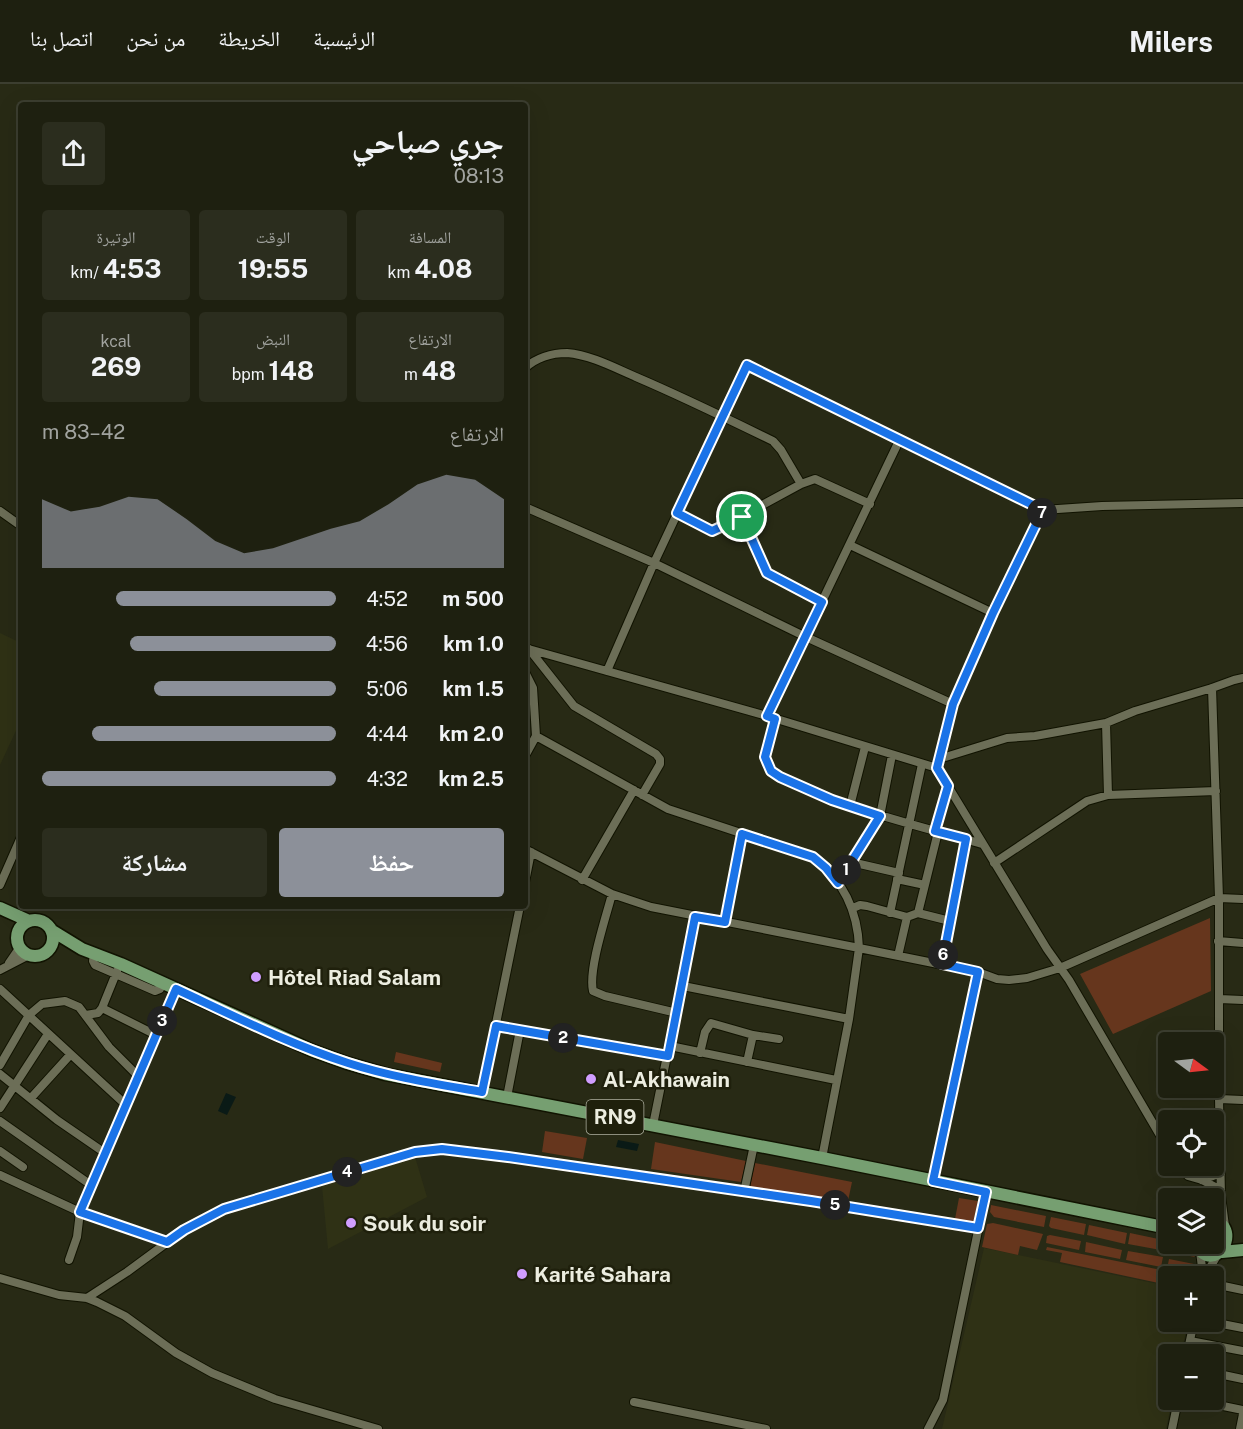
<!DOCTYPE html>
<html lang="ar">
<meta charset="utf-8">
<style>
:root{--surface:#1e2010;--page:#2b2d1e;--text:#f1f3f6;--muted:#a1a39f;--line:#3c3e30;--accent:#8c9099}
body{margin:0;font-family:"Public Sans","Noto Naskh Arabic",sans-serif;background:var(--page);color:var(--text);direction:rtl;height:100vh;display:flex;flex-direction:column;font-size:22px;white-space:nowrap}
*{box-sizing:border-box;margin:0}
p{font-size:20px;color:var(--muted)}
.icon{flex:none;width:33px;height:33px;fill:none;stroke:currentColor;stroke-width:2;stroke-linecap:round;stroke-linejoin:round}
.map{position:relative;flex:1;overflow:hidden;direction:ltr}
.side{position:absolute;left:18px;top:18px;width:510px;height:807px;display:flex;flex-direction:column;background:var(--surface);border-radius:6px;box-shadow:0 6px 24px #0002,0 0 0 2px var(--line);direction:rtl}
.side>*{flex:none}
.needle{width:39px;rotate:105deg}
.controls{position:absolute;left:1158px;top:948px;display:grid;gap:12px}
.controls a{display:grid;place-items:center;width:66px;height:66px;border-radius:6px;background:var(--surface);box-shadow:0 6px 24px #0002,0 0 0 2px var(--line);font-size:30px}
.pin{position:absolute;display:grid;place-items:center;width:51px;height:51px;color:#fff;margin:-26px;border:3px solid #fff;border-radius:50%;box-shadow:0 2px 6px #0007}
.km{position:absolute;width:30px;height:30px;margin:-15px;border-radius:50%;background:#222;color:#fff;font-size:16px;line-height:30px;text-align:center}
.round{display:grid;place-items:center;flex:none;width:63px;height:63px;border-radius:6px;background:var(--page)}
.summary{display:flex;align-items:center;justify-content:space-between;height:102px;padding:0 24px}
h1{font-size:33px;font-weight:700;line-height:45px}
.figures{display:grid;grid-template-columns:repeat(3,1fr);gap:9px;height:102px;padding:6px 24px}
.figures div{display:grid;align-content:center;border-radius:6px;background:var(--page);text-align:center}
.figures b{font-size:26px;font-weight:700}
.figures small{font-size:16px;font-weight:400}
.figures p{font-size:16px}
.chart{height:168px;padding:12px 24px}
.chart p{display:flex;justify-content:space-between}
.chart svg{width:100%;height:108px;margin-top:6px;fill:var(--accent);opacity:.7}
.primary-button{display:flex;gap:12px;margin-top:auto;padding:12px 24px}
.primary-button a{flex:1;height:69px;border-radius:6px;background:var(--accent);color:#fff;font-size:24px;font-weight:700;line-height:69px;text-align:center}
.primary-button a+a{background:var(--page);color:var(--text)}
ul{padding:0 24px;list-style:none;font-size:20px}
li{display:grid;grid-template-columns:96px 72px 1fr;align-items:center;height:45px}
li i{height:15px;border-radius:8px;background:var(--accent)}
header{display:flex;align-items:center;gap:36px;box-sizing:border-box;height:84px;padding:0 30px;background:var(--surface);border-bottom:2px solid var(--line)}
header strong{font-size:28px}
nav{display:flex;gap:33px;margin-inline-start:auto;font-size:21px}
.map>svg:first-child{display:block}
.built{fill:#2f3115}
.green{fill:#66361d}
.water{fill:#0a1a16}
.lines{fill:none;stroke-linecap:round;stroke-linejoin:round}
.minor-casing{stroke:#111301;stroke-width:10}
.primary-casing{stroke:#111301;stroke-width:15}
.minor{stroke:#6c6e57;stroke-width:8}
.primary{stroke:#769f71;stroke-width:12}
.route-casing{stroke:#fff;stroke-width:12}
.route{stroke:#1a73e8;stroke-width:8}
.poi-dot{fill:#d09dff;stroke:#1f200c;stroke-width:2}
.labels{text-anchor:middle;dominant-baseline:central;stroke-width:5;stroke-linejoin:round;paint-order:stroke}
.shield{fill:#1f200c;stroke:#aeb0a0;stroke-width:1.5}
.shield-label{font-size:20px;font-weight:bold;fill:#ecede0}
.poi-label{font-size:21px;font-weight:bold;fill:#ecede0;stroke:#1f200c;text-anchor:start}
</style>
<header>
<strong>Milers</strong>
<nav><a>الرئيسية</a><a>الخريطة</a><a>من نحن</a><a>اتصل بنا</a></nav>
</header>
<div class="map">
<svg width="1243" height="1345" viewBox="0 0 1243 1345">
<rect width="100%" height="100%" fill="#282a15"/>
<path class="built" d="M0,549L21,559V636L0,681Z
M415,1073L427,1113L328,1165L322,1102Z
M984,1164L1168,1202V1238H1188L1181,1270H1168V1316H1172L1166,1345H942Z"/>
<path class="green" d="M1210,834L1211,907L1113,950L1080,890Z
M396,968L442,979L440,988L394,978Z
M545,1047L587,1054L583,1075L542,1068Z
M655,1058L746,1077L741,1098L651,1085Z
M755,1079L852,1098L848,1117L750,1103Z
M959,1114L978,1117L973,1138L955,1135Z
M991,1121L1046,1132L1044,1143L994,1133L990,1128Z
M1051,1133L1086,1140L1084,1151L1051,1144L1049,1142Z
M993,1139L1043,1150L1037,1166L1020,1162L1018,1171L982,1163L987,1140Z
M1089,1141L1127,1149L1125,1160L1087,1151Z
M1130,1149L1168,1157L1166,1167L1128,1160Z
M1050,1151L1081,1157L1079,1166L1046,1159L1047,1152Z
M1086,1158L1122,1166L1120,1175L1085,1168Z
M1172,1160L1187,1164L1195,1173L1170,1168Z
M1047,1163L1191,1192H1168V1201L1060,1178L1062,1169L1046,1166Z
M1128,1167L1163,1173L1161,1183L1126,1176Z
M1169,1175L1194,1180L1198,1185V1190L1167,1185Z"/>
<path class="water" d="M226,1009L236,1013L227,1031L218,1027Z
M618,1056L639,1060L637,1067L616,1063Z"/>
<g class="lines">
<defs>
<path id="minor" d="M525,284C536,274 552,269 567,269C591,271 615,284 636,293C683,313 728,335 773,357L781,366L801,400
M525,423L654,479L806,553L953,620
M1043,426L993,529L953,620L937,684L1047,865L1069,896L1168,1065
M0,427L21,442
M677,429L708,445L716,446L801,400L815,395L870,420
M742,433L767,489L822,518
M850,461L993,529
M525,564L767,632L937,684
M529,565L574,622L656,670L660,675V680L642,711
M607,587L654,479L747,281L1043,426L1102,422L1243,419
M525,588L533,604L536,652L668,725L813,773C843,795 858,828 859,864L651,823L612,810L525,765
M767,632L899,357
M775,635C772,647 762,668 767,680C779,709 946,749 982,760
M1106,639L1108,711
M525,672L536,652
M939,675L1007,654L1035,652L1106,639L1135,627L1212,604L1234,596L1243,594
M850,722L865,663
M935,747L948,702
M851,778L899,789
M994,779L1087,717L1108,711L1216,707
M897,795L925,801
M582,796L634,706
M525,798L531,768
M838,799L880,732L892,671
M0,801L21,753
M612,810C606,833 588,886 593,907L605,912L677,929
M853,824L860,821L867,822L907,833L918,829L950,837
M890,829L922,680
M918,829L938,748
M725,838L742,750
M1218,857L1243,859
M94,870L93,877L95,881L155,907L160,905L162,899
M898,872L907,833
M9,879L20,863
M942,880L966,755
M0,886L29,871
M978,888L997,895L1009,896L1027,894L1060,884L1219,814L1212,604
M683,902L849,935
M0,905L126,1021
M1219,915L1243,916
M102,924L156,951
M86,931L98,929L102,924L117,887
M496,942L668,972
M670,962L836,996
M700,969L705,948L711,939L753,951
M747,978L753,951L779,955
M0,981L29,931L42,920L65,917L79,923L109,963L138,992
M0,990L57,1036L105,1069
M482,1008L520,822
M507,1013L520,946
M31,1014L70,971
M1219,1015V814L1243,815
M0,1024L48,950
M0,1037L91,1101
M653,1041L695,833
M0,1067L23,1083
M822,1074L849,935L859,864L978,888L934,1097
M1180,1082L1188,1092L1202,1096L1221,1106
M0,1091L80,1128L167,1158
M1202,1096L1221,1089
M744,1108L754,1061
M1214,1125L1221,1112
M1225,1142L1221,1112L1219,1015L1243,1016
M1200,1167L1203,1192
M69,1176L77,1153L80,1128L176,905
M1205,1192L1218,1170
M0,1194L59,1211L87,1214L97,1218L125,1232L176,1269L212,1289L275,1315L378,1345
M1214,1200L1243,1206
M87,1214L127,1188L184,1146L224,1125L415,1068L442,1065L508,1073L844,1122L978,1144
M1212,1238L1243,1244
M1190,1257L1243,1267
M1187,1270L1194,1238
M1214,1289L1243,1295
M1194,1316L1243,1326
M634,1318L766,1345
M928,1345L943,1316L986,1108
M1172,1345L1178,1316
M1240,1345L1243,1330"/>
<path id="primary" d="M0,824L29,837
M17 854a18 18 0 1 1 36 0a18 18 0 1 1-36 0Z
M51,846L82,865L121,880L311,966L347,979L385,990L822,1074L1168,1144
M1196,1160C1214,1194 1243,1144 1214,1137
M1222,1168L1243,1166"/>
</defs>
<use href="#minor" class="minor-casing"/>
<use href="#primary" class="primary-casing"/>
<use href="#minor" class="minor"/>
<use href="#primary" class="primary"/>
</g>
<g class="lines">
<defs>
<path id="route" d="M747,281L1043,426L993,529L953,620L937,684L948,702L935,747L966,755L942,880L978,888L933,1097L986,1108L978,1144L811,1117L508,1073L442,1065L415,1068L224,1125L184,1146L167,1158L80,1128L176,905C232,931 289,960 348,979C391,993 437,1000 482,1008L496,942L668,972L695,833L725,838L742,750L813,773L826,784L838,799L880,732L832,716L780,693L771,687L765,673L775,635L767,632L822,518L767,489L742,433L712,447L677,429Z"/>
</defs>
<use href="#route" class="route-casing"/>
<use href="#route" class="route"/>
</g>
<g class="poi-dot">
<circle cx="256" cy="893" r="6"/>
<circle cx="591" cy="995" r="6"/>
<circle cx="351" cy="1139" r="6"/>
<circle cx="522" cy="1190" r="6"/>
</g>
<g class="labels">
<rect class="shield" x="586.5" y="1016" width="57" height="34" rx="4.5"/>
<g class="shield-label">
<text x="615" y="1033">RN9</text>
</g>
<g class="poi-label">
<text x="268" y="893">Hôtel Riad Salam</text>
<text x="603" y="995">Al-Akhawain</text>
<text x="363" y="1139">Souk du soir</text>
<text x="534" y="1190">Karité Sahara</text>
</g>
</g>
</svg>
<div class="controls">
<a><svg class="needle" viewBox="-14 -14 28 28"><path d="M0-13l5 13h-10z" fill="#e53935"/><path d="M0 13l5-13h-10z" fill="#a1a39f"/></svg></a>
<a><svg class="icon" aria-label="locate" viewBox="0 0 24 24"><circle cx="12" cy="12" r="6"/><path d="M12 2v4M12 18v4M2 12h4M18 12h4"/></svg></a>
<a><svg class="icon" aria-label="layers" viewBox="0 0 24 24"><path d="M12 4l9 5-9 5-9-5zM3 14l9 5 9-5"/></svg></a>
<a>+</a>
<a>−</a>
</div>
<div class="pin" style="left:742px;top:433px;background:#1e9e55"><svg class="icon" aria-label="arrive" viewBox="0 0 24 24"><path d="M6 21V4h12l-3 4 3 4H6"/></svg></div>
<b class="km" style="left:846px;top:786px">1</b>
<b class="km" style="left:563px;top:954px">2</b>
<b class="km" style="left:162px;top:937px">3</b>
<b class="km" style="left:347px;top:1088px">4</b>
<b class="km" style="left:835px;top:1121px">5</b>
<b class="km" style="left:943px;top:871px">6</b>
<b class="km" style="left:1042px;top:429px">7</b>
<section class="side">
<div class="summary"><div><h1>جري صباحي</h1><p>08:13</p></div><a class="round"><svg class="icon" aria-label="share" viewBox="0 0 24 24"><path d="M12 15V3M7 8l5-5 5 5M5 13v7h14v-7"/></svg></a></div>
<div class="figures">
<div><p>المسافة</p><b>4.08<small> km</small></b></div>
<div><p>الوقت</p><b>19:55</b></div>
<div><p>الوتيرة</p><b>4:53<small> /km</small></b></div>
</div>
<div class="figures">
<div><p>الارتفاع</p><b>48<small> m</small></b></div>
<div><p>النبض</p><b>148<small> bpm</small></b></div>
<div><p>kcal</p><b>269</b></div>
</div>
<div class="chart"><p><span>الارتفاع</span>42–83 m</p>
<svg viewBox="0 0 160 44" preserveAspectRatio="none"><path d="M0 44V16L10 21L20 19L30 15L40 16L50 24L60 33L70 38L80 36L90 32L100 28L110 25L120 18L130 10L140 6L150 8L160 16V44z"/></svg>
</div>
<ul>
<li><b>500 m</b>4:52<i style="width:75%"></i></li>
<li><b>1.0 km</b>4:56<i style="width:70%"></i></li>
<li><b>1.5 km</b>5:06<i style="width:62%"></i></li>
<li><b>2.0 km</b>4:44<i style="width:83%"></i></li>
<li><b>2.5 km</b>4:32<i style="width:100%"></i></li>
</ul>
<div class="primary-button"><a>حفظ</a><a>مشاركة</a></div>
</section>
</div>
